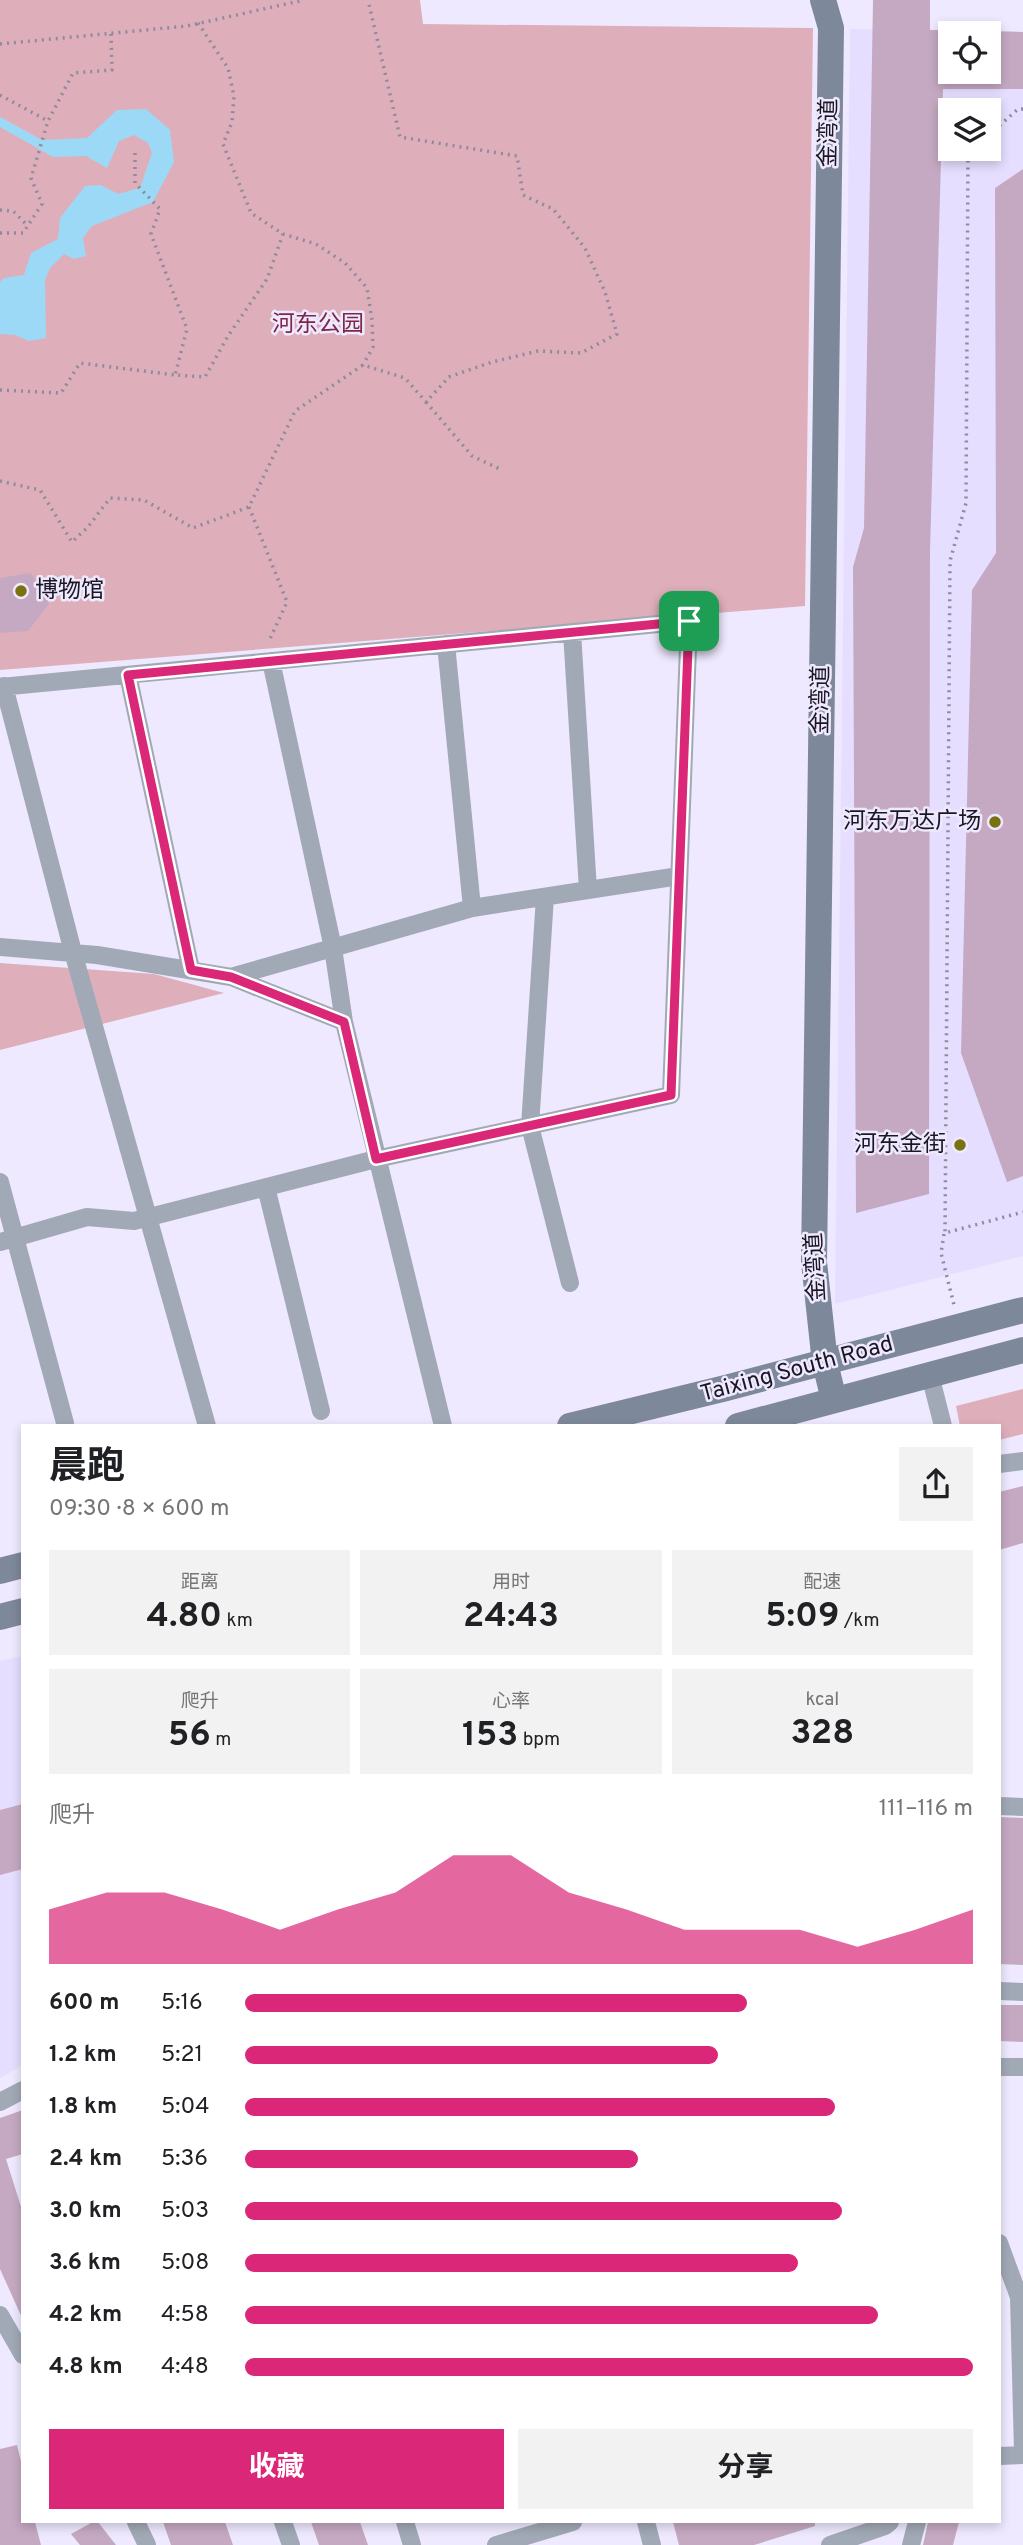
<!DOCTYPE html>
<html lang="zh">
<meta charset="utf-8">
<style>
:root{--surface:#fff;--page:#f2f2f2;--text:#202124;--muted:#757577;--accent:#db2777}
body{margin:0;font-family:Overpass,"Noto Sans SC",sans-serif;background:var(--page);color:var(--text);height:100vh;display:flex;flex-direction:column;font-size:26px;white-space:nowrap}
*{box-sizing:border-box;margin:0}
p{font-size:23px;color:var(--muted)}
.icon{flex:none;width:38px;height:38px;fill:none;stroke:currentColor;stroke-width:2;stroke-linecap:round;stroke-linejoin:round}
.map{position:relative;flex:1;overflow:hidden}
.panel{position:absolute;left:21px;top:1424px;width:980px;height:1099px;display:flex;flex-direction:column;background:var(--surface);border-radius:0px;box-shadow:0 4px 10px #0003}
.panel>*{flex:none}
.buttons{position:absolute;left:938px;top:21px;display:grid;gap:14px}
.buttons a{display:grid;place-items:center;width:63px;height:63px;border-radius:0px;background:var(--surface);box-shadow:0 4px 10px #0003;font-size:35px}
.pin{position:absolute;display:grid;place-items:center;width:60px;height:60px;color:#fff;margin:-30px;border-radius:14px;box-shadow:0 4px 10px #0006}
.round{display:grid;place-items:center;flex:none;width:74px;height:74px;border-radius:0px;background:var(--page)}
.head{display:flex;align-items:center;justify-content:space-between;height:119px;padding:0 28px}
h1{font-size:38px;font-weight:700;line-height:52px}
.metrics{display:grid;grid-template-columns:repeat(3,1fr);gap:10px;height:119px;padding:7px 28px}
.metrics div{display:grid;align-content:center;border-radius:0px;background:var(--page);text-align:center}
.metrics b{font-size:35px;font-weight:700}
.metrics small{font-size:19px;font-weight:400}
.metrics p{font-size:19px}
.chart{height:196px;padding:14px 28px}
.chart p{display:flex;justify-content:space-between}
.chart svg{width:100%;height:126px;margin-top:7px;fill:var(--accent);opacity:.7}
.primary-button{display:flex;gap:14px;margin-top:auto;padding:14px 28px}
.primary-button a{flex:1;height:80px;border-radius:0px;background:var(--accent);color:#fff;font-size:28px;font-weight:700;line-height:80px;text-align:center}
.primary-button a+a{background:var(--page);color:var(--text)}
ul{padding:0 28px;list-style:none;font-size:23px}
li{display:grid;grid-template-columns:112px 84px 1fr;align-items:center;height:52px}
li i{height:18px;border-radius:9px;background:var(--accent)}
.map>svg:first-child{display:block}
.built{fill:#e6deff;fill-rule:evenodd}
.green{fill:#deafba}
.water{fill:#9cd9f6}
.building{fill:#c5a9c2}
.lines{fill:none;stroke-linecap:round;stroke-linejoin:round}
.path{stroke:#8f8b9c;stroke-width:3.5;stroke-dasharray:2 5;stroke-linecap:butt}
.street{stroke:#a1a9b6;stroke-width:18}
.secondary{stroke:#7d889b;stroke-width:26}
.route-casing{stroke:#fff;stroke-width:14}
.route{stroke:#db2777;stroke-width:9}
.poi-dot{fill:#7a7111;stroke:#eee9fe;stroke-width:2.5}
.labels{text-anchor:middle;dominant-baseline:central;stroke-width:5;stroke-linejoin:round;paint-order:stroke}
.street-label{font-size:23px;fill:#1a1723;stroke:#eee9fe}
.park-label{font-size:23px;fill:#7e2746;stroke:#eee9fe}
.poi-label{font-size:23px;fill:#1a1723;stroke:#eee9fe;text-anchor:end}
</style>
<div class="map">
<svg width="1023" height="2545" viewBox="0 0 1023 2545">
<rect width="100%" height="100%" fill="#eee9fe"/>
<path class="built" d="M850,29L1023,32V1256L835,1304ZM950,33H989V72H950ZM950,110H989V149H950Z
M23,1656V2065L0,2078V1661Z"/>
<path class="green" d="M0,0H420L423,24L813,28L805,606L0,670Z
M0,963L154,974L224,993L0,1050Z
M1023,1389V1434L999,1440V1426H960L956,1406Z"/>
<path class="water" d="M146,109L170,130L174,162L153,202L92,226L83,238L86,256L74,259L64,254L50,268L45,280L46,338L29,341L15,335L0,334V282L4,278L24,275L31,253L58,239L60,218L85,186L101,185L118,194L140,188L152,153L148,143L134,135L119,141L107,168L86,156L53,157L0,127V117L42,140L87,138L117,110Z"/>
<path class="building" d="M873,0H930V30H950V72H989V31L1023,32V89H943L930,552L929,1194L856,1213L853,567L864,528Z
M1023,169V1176L1007,1182L961,1053L972,590L996,553L995,188Z
M31,573L49,604L28,631L0,633V578Z
M1023,1486V1543L999,1550V1492Z
M23,1804V1869L0,1875V1810Z
M999,1817L1023,1818V1965L999,1964Z
M999,2005H1023V2042L999,2041Z
M23,2110V2154L6,2159L23,2213V2320L0,2269V2118Z
M17,2445L23,2470V2522H35L41,2545H0V2449Z
M93,2522H98L116,2545H80L71,2534Z
M163,2522H225L233,2545H171Z
M311,2522H360L368,2545H319Z
M673,2522H815V2526L754,2545H679Z
M928,2522H959L953,2545H923Z"/>
<g class="lines">
<path class="path" d="M198,23L228,68L234,96L232,122L223,144L251,213L283,234L316,244L345,263L367,288L372,320L373,347L363,365
M0,44L187,26L304,0
M0,95L48,121L73,73L112,70L111,33
M989,135L1018,109H1023
M974,149L968,155L966,503L950,561L945,1233L1023,1212
M135,153V183L160,209L151,234L187,329L175,375L205,377L228,336L267,279L283,234
M0,210L13,211L28,226
M0,233H23L42,204L31,178L48,121
M0,390L61,393L80,363L175,375
M426,402L472,456L502,470
M0,481L40,490L72,542L88,527L110,498L144,500L193,528L249,507L295,411L363,365L405,378L426,402L449,377L492,362L538,351L581,353L617,334L605,292L585,248L553,209L523,195L517,156L400,137L368,0
M249,507L287,602L269,641
M944,1234L941,1253L954,1305"/>
<path class="street" d="M572,632L588,890
M446,644L472,908
M271,661L333,948L344,1022
M128,675L191,970
M4,686L73,952L207,1426
M0,687L689,621L671,1095L376,1159L134,1221L87,1217L0,1242
M545,897L530,1126L570,1283
M0,947L97,955L231,977L344,1022L443,1426
M231,977L472,908L679,876
M0,1182L65,1423
M266,1187L321,1411
M930,1375L943,1426
M999,1464L1023,1461
M999,1806L1023,1807
M999,1991L1023,1992
M999,2067H1023
M0,2102L23,2090
M999,2243L1019,2297L1023,2452
M0,2315L23,2355
M999,2456L1023,2455
M136,2522L147,2545
M283,2522L291,2545
M405,2522L412,2545
M646,2522L652,2545
M496,2545L573,2522
M830,2545L885,2526L890,2522
M911,2545L917,2522"/>
<path class="secondary" d="M823,0L831,28L814,1262L825,1363L834,1400
M570,1426L726,1388L1023,1310
M738,1426L1023,1350
M0,1571L23,1565
M0,1617L23,1611"/>
</g>
<g class="lines">
<defs>
<path id="route" d="M689,621L671,1095L376,1159L344,1022L231,977L191,970L128,675Z"/>
</defs>
<use href="#route" class="route-casing"/>
<use href="#route" class="route"/>
</g>
<g class="poi-dot">
<circle cx="21" cy="591" r="7"/>
<circle cx="995" cy="822" r="7"/>
<circle cx="960" cy="1145" r="7"/>
</g>
<g class="labels">
<g class="street-label">
<text transform="translate(830 133) rotate(-89)">金湾道</text>
<text transform="translate(822 700) rotate(-89)">金湾道</text>
<text transform="translate(817 1267) rotate(-93)">金湾道</text>
<text transform="translate(797 1370) rotate(-15)">Taixing South Road</text>
</g>
<g class="park-label">
<text x="318" y="325">河东公园</text>
</g>
<g class="poi-label">
<text x="35" y="591" text-anchor="start">博物馆</text>
<text x="981" y="822">河东万达广场</text>
<text x="946" y="1145">河东金街</text>
</g>
</g>
</svg>
<div class="buttons">
<a><svg class="icon" aria-label="locate" viewBox="0 0 24 24"><circle cx="12" cy="12" r="6"/><path d="M12 2v4M12 18v4M2 12h4M18 12h4"/></svg></a>
<a><svg class="icon" aria-label="layers" viewBox="0 0 24 24"><path d="M12 4l9 5-9 5-9-5zM3 14l9 5 9-5"/></svg></a>
</div>
<div class="pin" style="left:689px;top:621px;background:#1e9e55"><svg class="icon" aria-label="arrive" viewBox="0 0 24 24"><path d="M6 21V4h12l-3 4 3 4H6"/></svg></div>
<section class="panel">
<div class="head"><div><h1>晨跑</h1><p>09:30 · 8 × 600 m</p></div><a class="round"><svg class="icon" aria-label="share" viewBox="0 0 24 24"><path d="M12 15V3M7 8l5-5 5 5M5 13v7h14v-7"/></svg></a></div>
<div class="metrics">
<div><p>距离</p><b>4.80<small> km</small></b></div>
<div><p>用时</p><b>24:43</b></div>
<div><p>配速</p><b>5:09<small> /km</small></b></div>
</div>
<div class="metrics">
<div><p>爬升</p><b>56<small> m</small></b></div>
<div><p>心率</p><b>153<small> bpm</small></b></div>
<div><p>kcal</p><b>328</b></div>
</div>
<div class="chart"><p><span>爬升</span>111–116 m</p>
<svg viewBox="0 0 160 44" preserveAspectRatio="none"><path d="M0 44V25L10 19L20 19L30 25L40 32L50 25L60 19L70 6L80 6L90 19L100 25L110 32L120 32L130 32L140 38L150 32L160 25V44z"/></svg>
</div>
<ul>
<li><b>600 m</b>5:16<i style="width:69%"></i></li>
<li><b>1.2 km</b>5:21<i style="width:65%"></i></li>
<li><b>1.8 km</b>5:04<i style="width:81%"></i></li>
<li><b>2.4 km</b>5:36<i style="width:54%"></i></li>
<li><b>3.0 km</b>5:03<i style="width:82%"></i></li>
<li><b>3.6 km</b>5:08<i style="width:76%"></i></li>
<li><b>4.2 km</b>4:58<i style="width:87%"></i></li>
<li><b>4.8 km</b>4:48<i style="width:100%"></i></li>
</ul>
<div class="primary-button"><a>收藏</a><a>分享</a></div>
</section>
</div>
